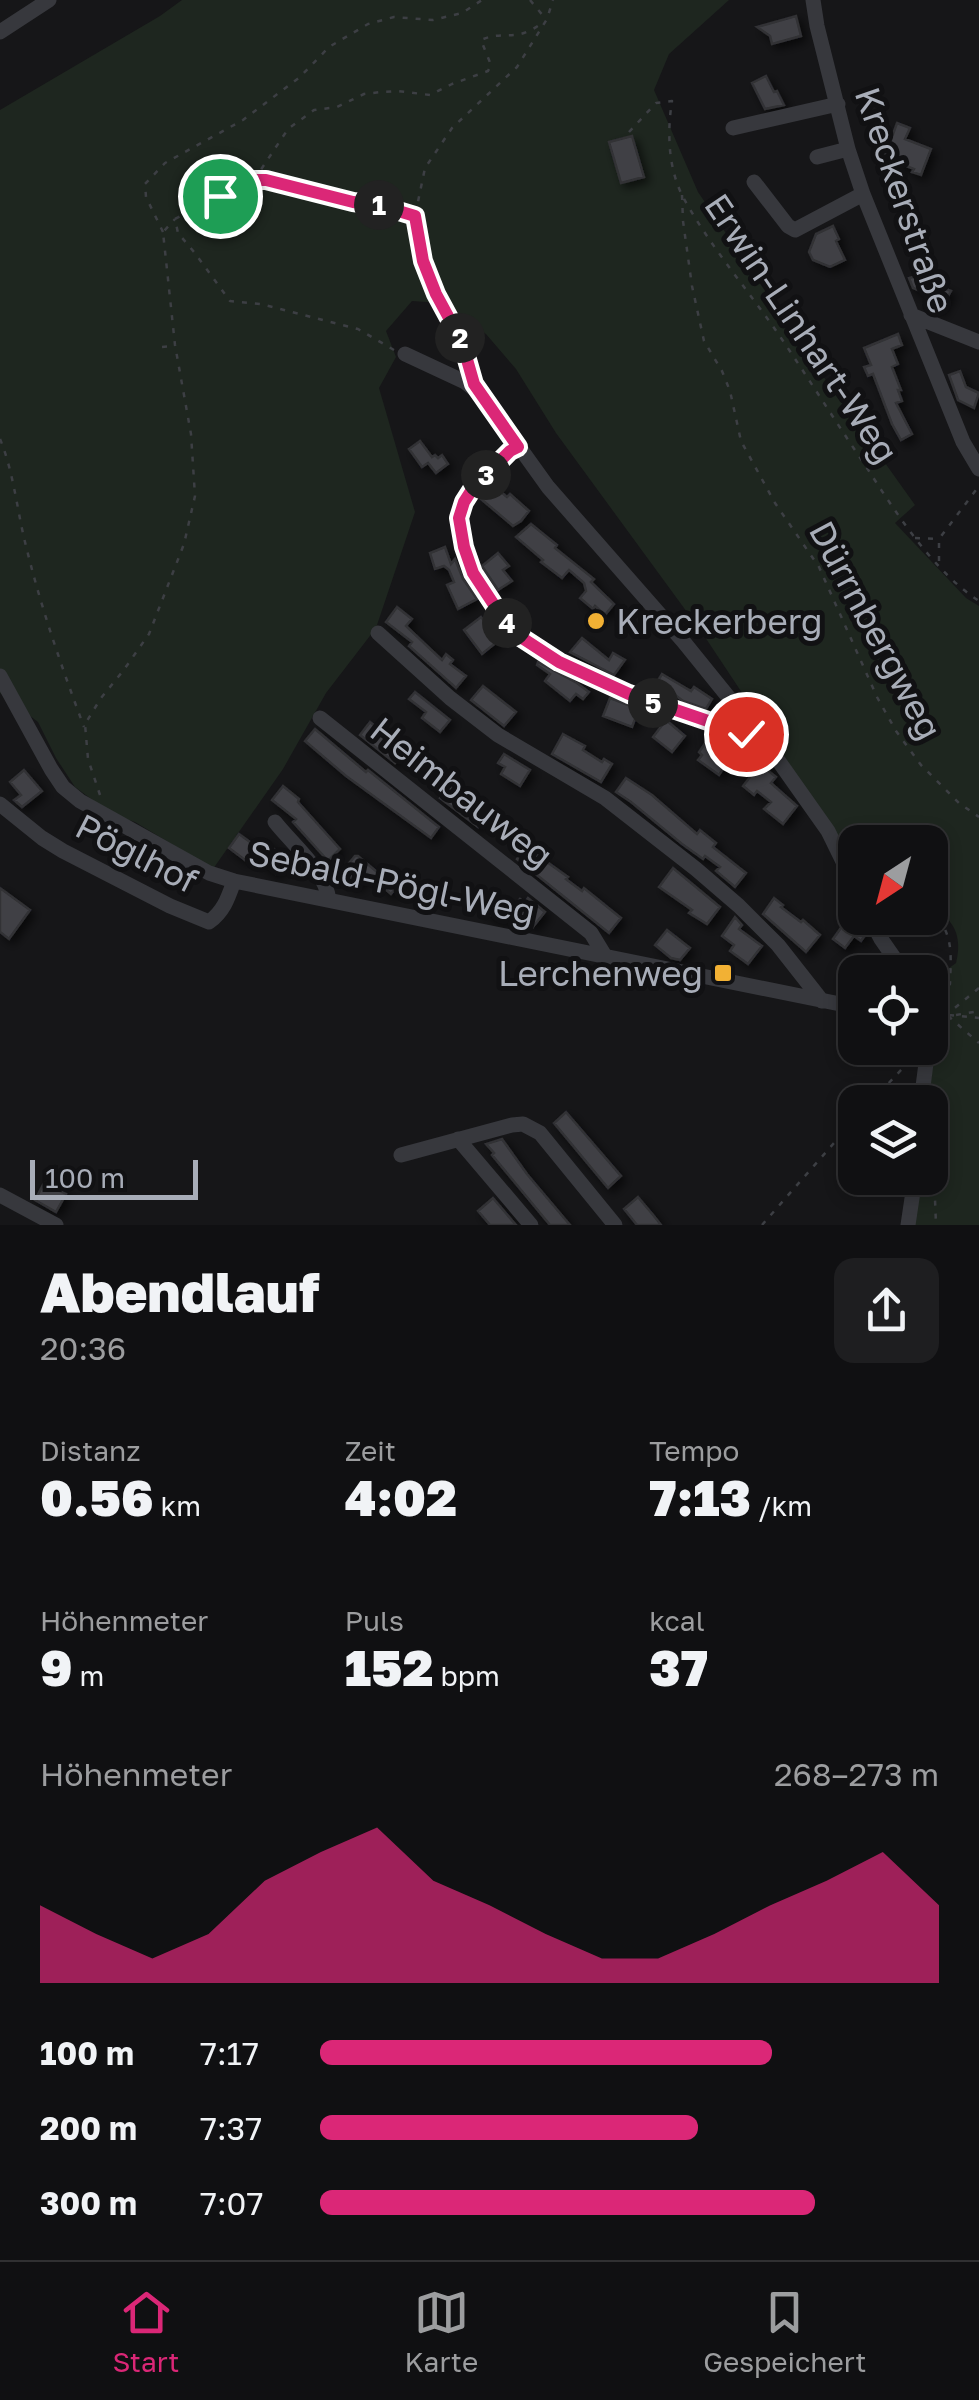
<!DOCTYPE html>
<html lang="de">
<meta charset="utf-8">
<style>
:root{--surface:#101012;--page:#1e1e20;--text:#f1f3f6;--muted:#9c9d9f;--line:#303032;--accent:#db2777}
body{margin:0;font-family:"Golos Text",sans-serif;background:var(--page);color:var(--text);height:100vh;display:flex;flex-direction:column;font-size:38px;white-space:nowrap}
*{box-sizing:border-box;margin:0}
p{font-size:32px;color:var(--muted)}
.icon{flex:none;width:55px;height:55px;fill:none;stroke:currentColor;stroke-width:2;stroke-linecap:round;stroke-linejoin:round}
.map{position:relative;height:1225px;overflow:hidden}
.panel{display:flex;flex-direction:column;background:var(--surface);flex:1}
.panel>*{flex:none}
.needle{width:65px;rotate:216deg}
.buttons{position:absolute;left:838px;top:825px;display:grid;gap:20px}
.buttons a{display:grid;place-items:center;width:110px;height:110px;border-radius:20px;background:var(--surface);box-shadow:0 5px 15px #0003,0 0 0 2px var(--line);font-size:50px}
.scale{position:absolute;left:30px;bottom:25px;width:168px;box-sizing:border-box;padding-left:10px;border:5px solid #a8adb8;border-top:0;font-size:28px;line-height:35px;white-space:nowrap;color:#a8adb8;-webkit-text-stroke:8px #111113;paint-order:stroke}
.pin{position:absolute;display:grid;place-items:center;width:85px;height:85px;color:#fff;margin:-42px;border:5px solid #fff;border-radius:50%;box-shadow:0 2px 10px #0007}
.km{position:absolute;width:50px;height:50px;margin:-25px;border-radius:50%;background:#222;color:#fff;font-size:28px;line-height:50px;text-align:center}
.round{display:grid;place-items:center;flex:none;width:105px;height:105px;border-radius:20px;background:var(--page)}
.summary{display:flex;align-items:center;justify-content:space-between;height:170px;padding:0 40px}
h1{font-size:55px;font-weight:800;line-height:75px}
.figures{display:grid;grid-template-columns:repeat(3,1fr);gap:15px;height:170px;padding:10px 40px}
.figures div{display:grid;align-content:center}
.figures b{font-size:50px;font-weight:800}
.figures small{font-size:28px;font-weight:400}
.figures p{font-size:28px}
.chart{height:280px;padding:20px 40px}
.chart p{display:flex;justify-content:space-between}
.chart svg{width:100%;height:180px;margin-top:10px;fill:var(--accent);opacity:.7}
ul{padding:0 40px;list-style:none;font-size:32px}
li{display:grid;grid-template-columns:160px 120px 1fr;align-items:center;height:75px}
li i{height:25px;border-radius:12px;background:var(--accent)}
.tabs{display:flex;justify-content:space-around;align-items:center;height:140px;border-top:2px solid var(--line);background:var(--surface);font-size:28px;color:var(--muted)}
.tabs a{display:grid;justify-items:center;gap:5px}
.tabs .current{color:var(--accent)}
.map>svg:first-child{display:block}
.green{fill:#1e261f}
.building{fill:#404145;stroke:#303034;stroke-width:2.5;filter:url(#shadow)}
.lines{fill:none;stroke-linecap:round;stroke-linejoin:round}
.path{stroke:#3d3f44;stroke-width:2.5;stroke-dasharray:5 8;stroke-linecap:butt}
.minor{stroke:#37383d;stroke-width:15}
.route-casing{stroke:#fff;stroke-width:20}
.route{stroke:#db2777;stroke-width:12}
.poi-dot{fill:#f2b134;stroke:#111113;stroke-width:4}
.labels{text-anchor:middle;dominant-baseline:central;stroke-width:10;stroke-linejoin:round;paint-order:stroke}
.street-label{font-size:35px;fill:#a8adb8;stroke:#111113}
.poi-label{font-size:35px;fill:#a8adb8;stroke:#111113;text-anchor:start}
</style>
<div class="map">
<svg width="979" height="1225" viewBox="0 0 979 1225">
<defs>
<filter id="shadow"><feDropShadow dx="4.5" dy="4.5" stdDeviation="5" flood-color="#0009"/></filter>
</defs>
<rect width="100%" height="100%" fill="#161618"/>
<path class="green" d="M182,0H729L669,54L654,90L698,192L813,362L915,505L895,523L966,598L979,606V1225H912L919,1178H930V1102H927L929,1077L944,1011L930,995V982L956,963C963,933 953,921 930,903V842H855V868L850,856L703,634L556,433L516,369L486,334L442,303L412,301L386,331L396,357L379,388L415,512L376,628L326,693L283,769L213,869L135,822L113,815L75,787L56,758L38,722L0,693V110L160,16Z"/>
<path class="building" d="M796,16L801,36L772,44L770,36L757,27Z
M766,76L774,92L777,91L784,105L765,109L752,83Z
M897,123L910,128L905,139L931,149L921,175L912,172L914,169L884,157L889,143L884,141L888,132L893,134Z
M632,136L644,177L621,183L609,142Z
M833,226L839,239L836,241L845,260L830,267L813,260L809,252L816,234Z
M920,275L921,279L951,291L940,311L924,303L928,294L913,288L909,278Z
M898,334L902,345L892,349L898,364L892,367L901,390H898L902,401L896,403L912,434L901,440L892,424L873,374L868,376L864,367L871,365L864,348Z
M960,371L966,387L979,393L974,408L958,400L953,386L949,375Z
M420,441L432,457L435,455L438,458L442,455L448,464L436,473L428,463L422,467L409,449Z
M493,485L507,497L510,494L529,511L521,521L513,526L481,499Z
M531,524L557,545L555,548L594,579L591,582L614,604L605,615L595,606L593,609L580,598L586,591L584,583L569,570L562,578L541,562L543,560L516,537Z
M445,547L451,564L455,559L463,579L477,599L458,609L447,585L454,582L449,570L444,566L435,569L430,553Z
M498,553L509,566L503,570L512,581L498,590L482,566Z
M397,607L412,619L406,626L442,660L446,654L453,660L450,664L466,676L456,688L409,646L412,642L386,622Z
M481,617L493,631L496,629L503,637L482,654L464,630Z
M582,638L609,660L613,653L625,660L614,675L570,652Z
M538,662L577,683L589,692L583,699L576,694L570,701L545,681L550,674L537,665Z
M662,674L691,691L694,687L712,699L706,709L683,701L675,695L674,697L667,695L654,687Z
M483,686L516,712L504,726L471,700Z
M415,692L450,720L440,732L422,718L426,712L409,699Z
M610,698L639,709L632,727L603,716Z
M666,720L685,736L672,752L653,737Z
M370,722L406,750L395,763L360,735Z
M315,729L366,772L368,770L439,827L431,838L346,776L305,741Z
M563,734L585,746L583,750L602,762L604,759L612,764L601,782L552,754Z
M708,739L725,751L720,758L727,763L719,775L698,760L702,755L699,752Z
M504,754L530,770L520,786L501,774L505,767L498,763Z
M760,764L776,777L771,783L797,806L783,824L764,809L771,802L757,791L754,795L743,786Z
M24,770L42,791L22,807L14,800L21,795L10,782Z
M626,778L652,795L697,834L700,830L716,843L713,847L746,873L735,887L716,871L720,867L705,856L703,859L682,844L631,802L616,792Z
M450,785L487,816L478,827L440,798Z
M283,786L299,799L298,802L340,849L328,861L293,822L296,819L272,800Z
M239,834L257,847L262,840L287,859L276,874L250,854L245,860L229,848Z
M526,847L568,877L566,879L582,891L584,888L621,918L609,933L517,859Z
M355,856H358L383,877L389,868L403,879L391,894L367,874L356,887L340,874Z
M673,868L720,907L707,924L689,913L692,910L659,887Z
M0,888L30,910L9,939L0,932Z
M493,894L512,909L520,899L525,902L528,898L545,912L533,927L516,912L509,921L503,916L499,921L482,908Z
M774,898L783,905L781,907L801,922L803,920L820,935L806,952L763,914Z
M850,915L860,922V927L866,934L861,941L854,936L845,948L833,939Z
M735,917L742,925L739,929L762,946L748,964L730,951L734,945L722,936Z
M667,930L690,948L680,960L671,958L655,945Z
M566,1112L621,1176L608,1188L554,1123Z
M502,1139L527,1174L570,1225H550L492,1155L494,1153L486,1144Z
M44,1183L66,1194L56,1212L35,1200Z
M638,1197L654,1216L661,1225H637L624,1209Z
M493,1198L516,1225H490L478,1211Z"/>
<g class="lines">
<path class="path" d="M530,0L545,18
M629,132L656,103L672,101C667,132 668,168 683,197C709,245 748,290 779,335C809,379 837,424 867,468C896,513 934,572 979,601
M254,180L288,129L314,110L337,107L364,94L381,92L398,91L430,95L452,84L488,71L491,65L481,40C506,29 514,44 542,23
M682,195L683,221L692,286L704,341L722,371L730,391L741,441L775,503L819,567L877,697L896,731L921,765L959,803L979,817
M163,232L146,197L145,184L165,163L243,120L300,77L329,47L368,24L394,17L433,20L462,13L482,0
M162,347L174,346
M394,350L358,329L261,304L230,301L194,252L178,233L175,219L221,196L245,192L254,180H266L353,202L382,206L415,216
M470,372L462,341L436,293L423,261L415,216L425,168L452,128L517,67L547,19L553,0
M0,439C14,473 17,511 26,546C41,608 62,668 84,727
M915,538L937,539
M939,561V539L979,486
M100,795L88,759L85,724L101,698L123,671L149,634L184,544L195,496L191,434L175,345L163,232L175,219
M930,909C954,933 951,952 950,984L935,999
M949,1015L979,1018
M956,1015L979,1011
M945,1016L979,988
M948,1016L979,1043
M871,1102L915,1055
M930,1149L934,1173L936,1225
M762,1225L855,1119"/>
<path class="minor" d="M813,0L817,26L848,149L863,194L963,442L979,469
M0,32L49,0
M733,128L838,104
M817,157L848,149
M754,182L788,226L795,230L863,194
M911,315L979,342
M405,354L465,382L482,395L548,487L683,641L768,746L828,831L855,886
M518,447L495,465L473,489L464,503L459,518L463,547L473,573L500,614L516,634L559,662L629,694L745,734L760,742
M378,633L450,698L498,735L605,798L696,869L739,906L778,945L822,1001
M0,676L51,769L63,787L80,801L209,873L234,881L855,1007
M320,718L591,933L605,956
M0,804L42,838L63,851L170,906L209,922C224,911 228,898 234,881
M275,822C293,845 325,870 329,900
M870,918L881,939L904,972
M930,1009L934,1014L930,1037
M921,1102L928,1048
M458,1139L531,1225
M401,1155L512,1125L523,1124L540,1133L615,1225
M0,1195L56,1225
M908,1225L915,1178"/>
</g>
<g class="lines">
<defs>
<path id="route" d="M220,196L245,192L254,180H266L353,202L382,206L415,216L423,261L436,294L462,342L474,384L518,447L510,451L473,488L464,502L459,518L464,547L473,573L500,614L516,634L559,662L629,694L746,734"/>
</defs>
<use href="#route" class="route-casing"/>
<use href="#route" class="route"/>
</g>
<g class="poi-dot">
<circle cx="596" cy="621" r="10"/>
<rect x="713" y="963" width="20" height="20" rx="5"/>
</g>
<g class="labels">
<g class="street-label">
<text transform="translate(905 200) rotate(71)">Kreckerstraße</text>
<text transform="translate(802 328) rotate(56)">Erwin-Linhart-Weg</text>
<text transform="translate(876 630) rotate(62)">Dürrnbergweg</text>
<text transform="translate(462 792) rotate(38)">Heimbauweg</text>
<text transform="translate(137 853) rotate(27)">Pöglhof</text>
<text transform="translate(392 882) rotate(12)">Sebald-Pögl-Weg</text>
</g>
<g class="poi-label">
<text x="616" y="621">Kreckerberg</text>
<text x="703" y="973" text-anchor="end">Lerchenweg</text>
</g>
</g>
</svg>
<div class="buttons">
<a><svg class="needle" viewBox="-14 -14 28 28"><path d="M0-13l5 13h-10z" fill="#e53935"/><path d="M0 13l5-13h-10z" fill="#9c9d9f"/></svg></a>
<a><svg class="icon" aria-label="locate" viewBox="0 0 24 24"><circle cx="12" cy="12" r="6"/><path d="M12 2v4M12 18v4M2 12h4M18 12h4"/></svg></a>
<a><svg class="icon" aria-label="layers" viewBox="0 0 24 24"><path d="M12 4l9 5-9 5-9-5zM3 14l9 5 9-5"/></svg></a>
</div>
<div class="scale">100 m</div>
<div class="pin" style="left:220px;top:196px;background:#1e9e55"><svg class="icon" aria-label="arrive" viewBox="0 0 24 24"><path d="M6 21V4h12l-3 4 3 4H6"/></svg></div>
<div class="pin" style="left:746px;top:734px;background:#d93025"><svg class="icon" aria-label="check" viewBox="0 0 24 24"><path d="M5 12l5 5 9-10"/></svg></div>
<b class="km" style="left:379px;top:205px">1</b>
<b class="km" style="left:460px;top:338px">2</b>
<b class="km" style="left:486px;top:475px">3</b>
<b class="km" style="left:507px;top:623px">4</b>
<b class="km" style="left:653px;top:703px">5</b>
</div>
<section class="panel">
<div class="summary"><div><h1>Abendlauf</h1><p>20:36</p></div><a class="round"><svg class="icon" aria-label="share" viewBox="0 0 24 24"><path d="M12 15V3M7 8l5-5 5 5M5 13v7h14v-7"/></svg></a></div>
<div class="figures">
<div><p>Distanz</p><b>0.56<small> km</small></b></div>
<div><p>Zeit</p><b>4:02</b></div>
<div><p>Tempo</p><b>7:13<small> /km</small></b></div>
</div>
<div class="figures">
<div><p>Höhenmeter</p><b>9<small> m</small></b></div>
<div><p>Puls</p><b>152<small> bpm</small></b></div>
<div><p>kcal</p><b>37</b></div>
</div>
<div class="chart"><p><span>Höhenmeter</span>268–273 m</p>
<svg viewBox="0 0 160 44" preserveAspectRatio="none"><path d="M0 44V25L10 32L20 38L30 32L40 19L50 12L60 6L70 19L80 25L90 32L100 38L110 38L120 32L130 25L140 19L150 12L160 25V44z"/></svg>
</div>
<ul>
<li><b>100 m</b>7:17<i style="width:73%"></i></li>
<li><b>200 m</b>7:37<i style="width:61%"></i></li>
<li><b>300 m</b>7:07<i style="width:80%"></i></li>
</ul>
</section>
<nav class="tabs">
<a class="current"><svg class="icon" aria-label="home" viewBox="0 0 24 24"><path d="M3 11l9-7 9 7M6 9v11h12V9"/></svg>Start</a>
<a><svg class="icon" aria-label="map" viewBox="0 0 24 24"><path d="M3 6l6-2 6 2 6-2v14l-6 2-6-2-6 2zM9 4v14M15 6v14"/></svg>Karte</a>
<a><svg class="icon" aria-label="saved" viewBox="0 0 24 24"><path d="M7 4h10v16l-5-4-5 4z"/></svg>Gespeichert</a>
</nav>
